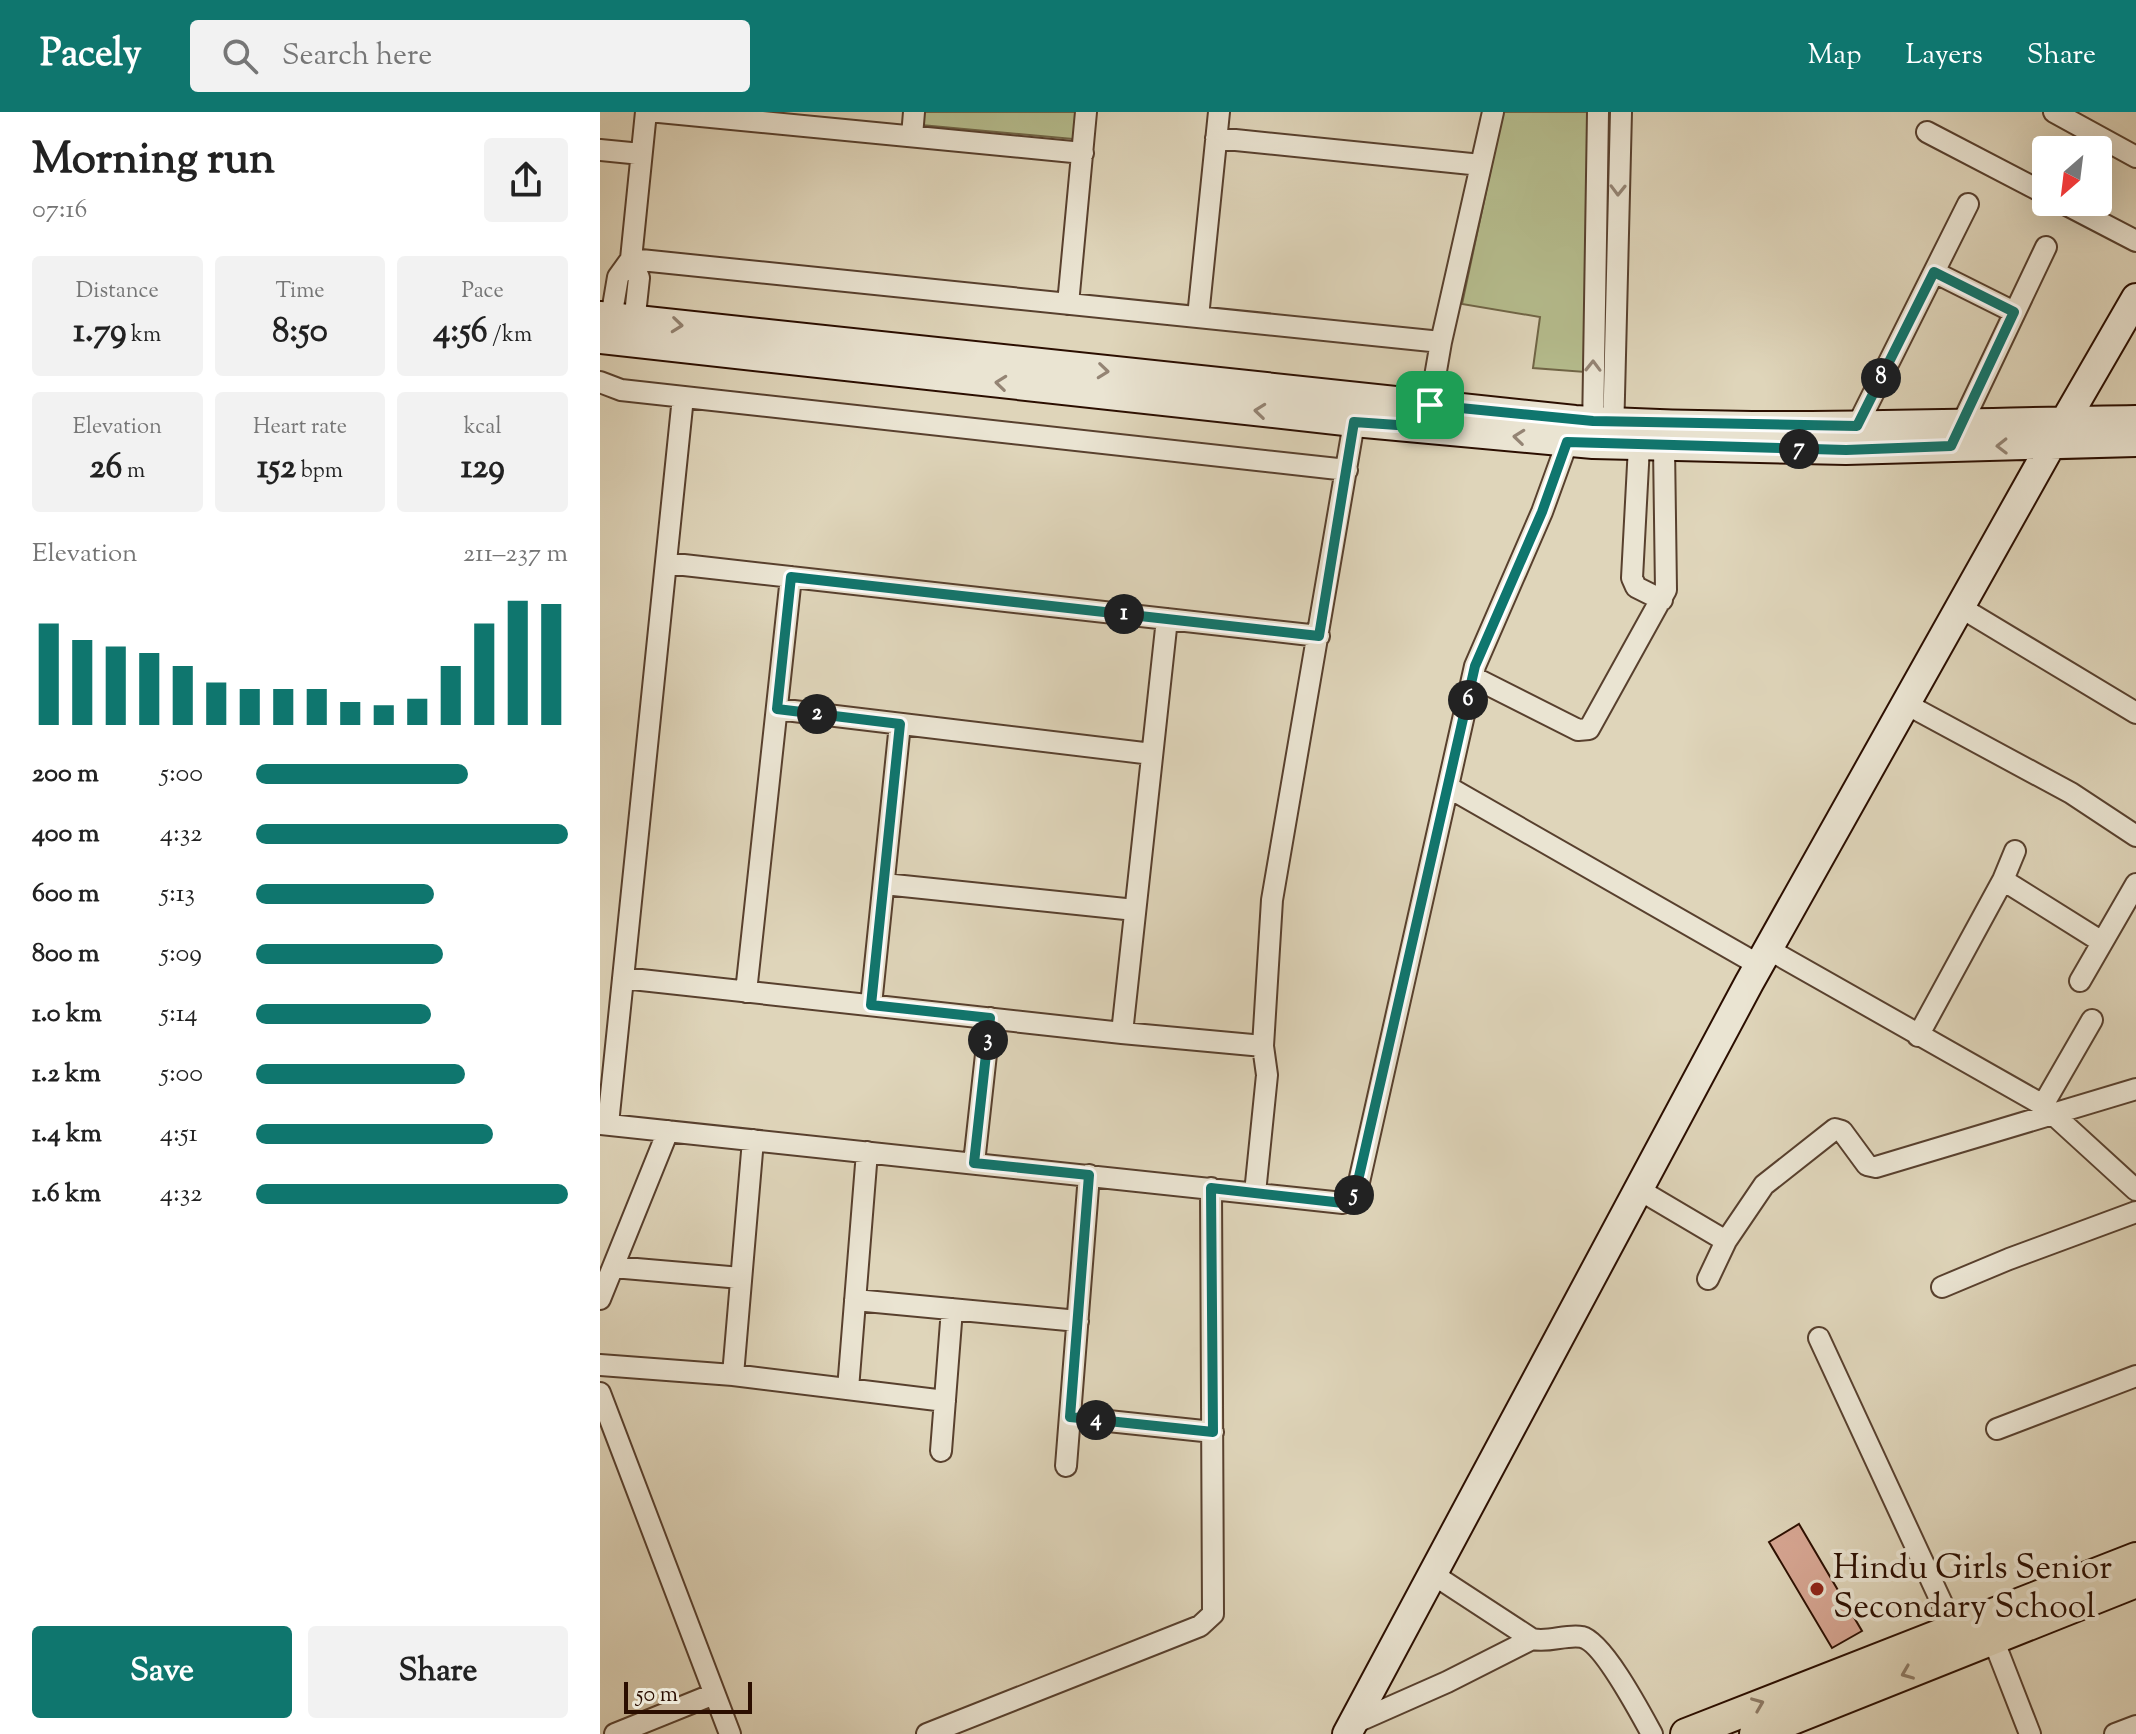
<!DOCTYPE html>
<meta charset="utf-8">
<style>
:root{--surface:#fff;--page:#f2f2f2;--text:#222;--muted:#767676;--accent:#0f766e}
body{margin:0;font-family:"Sorts Mill Goudy",serif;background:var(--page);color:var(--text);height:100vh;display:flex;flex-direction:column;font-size:30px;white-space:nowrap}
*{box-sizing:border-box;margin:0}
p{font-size:26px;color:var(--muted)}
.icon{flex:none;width:44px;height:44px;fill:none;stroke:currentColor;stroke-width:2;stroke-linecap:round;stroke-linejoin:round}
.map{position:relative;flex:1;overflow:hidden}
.side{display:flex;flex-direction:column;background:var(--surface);width:600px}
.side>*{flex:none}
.needle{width:52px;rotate:208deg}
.tools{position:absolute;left:1432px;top:24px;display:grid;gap:16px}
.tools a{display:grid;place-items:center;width:80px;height:80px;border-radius:8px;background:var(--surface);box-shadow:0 8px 32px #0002;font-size:40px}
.scale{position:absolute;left:24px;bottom:20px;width:128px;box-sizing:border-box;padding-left:8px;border:4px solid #2b0e00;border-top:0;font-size:22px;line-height:28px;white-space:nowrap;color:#2b0e00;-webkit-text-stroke:6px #eae4d2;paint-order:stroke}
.pin{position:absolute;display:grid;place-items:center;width:68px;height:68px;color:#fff;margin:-34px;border-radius:16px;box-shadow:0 4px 12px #0006}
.km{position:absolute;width:40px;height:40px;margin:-20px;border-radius:50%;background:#222;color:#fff;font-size:22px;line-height:40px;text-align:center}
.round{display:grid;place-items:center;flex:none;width:84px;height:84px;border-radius:8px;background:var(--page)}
.headline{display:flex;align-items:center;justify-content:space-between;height:136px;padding:0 32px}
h1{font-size:44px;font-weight:700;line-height:60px}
.stats{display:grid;grid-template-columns:repeat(3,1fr);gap:12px;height:136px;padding:8px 32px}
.stats div{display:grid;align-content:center;border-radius:8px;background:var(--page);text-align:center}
.stats b{font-size:34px;font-weight:700}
.stats small{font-size:22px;font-weight:400}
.stats p{font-size:22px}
.chart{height:224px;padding:16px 32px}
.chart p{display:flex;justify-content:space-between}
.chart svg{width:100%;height:144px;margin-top:8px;stroke:var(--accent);stroke-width:6}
.cta{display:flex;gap:16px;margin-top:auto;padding:16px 32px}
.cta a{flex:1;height:92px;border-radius:8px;background:var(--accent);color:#fff;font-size:32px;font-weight:700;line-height:92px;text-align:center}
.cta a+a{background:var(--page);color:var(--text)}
ul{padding:0 32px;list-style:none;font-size:26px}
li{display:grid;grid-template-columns:128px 96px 1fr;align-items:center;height:60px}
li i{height:20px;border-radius:10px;background:var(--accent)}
header{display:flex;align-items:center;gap:48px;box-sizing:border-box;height:112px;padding:0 40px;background:var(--accent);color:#fff}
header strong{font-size:38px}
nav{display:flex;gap:44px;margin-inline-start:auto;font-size:28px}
.search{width:560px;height:72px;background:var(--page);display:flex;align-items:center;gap:20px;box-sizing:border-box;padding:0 28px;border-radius:8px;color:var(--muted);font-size:30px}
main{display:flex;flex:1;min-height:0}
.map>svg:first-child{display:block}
.green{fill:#b5bc8d;stroke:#706546;stroke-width:2}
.building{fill:#d7a693;stroke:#2b0e00;stroke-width:2}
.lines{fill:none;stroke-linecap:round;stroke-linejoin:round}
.street-casing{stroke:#58402e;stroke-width:24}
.secondary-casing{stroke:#2b0e00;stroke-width:32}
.primary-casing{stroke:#2b0e00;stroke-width:34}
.street{stroke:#eae4d2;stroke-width:20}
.secondary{stroke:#eae4d2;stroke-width:28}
.primary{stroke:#dfd5ba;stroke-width:30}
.oneway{stroke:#948474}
.oneway2{stroke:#8e7b66}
.route-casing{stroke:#fff;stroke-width:16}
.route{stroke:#0f766e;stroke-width:10}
.poi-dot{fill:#8f2418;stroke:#eae4d2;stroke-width:3}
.labels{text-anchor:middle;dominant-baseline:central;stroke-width:8;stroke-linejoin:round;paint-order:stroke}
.poi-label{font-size:34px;fill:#2b0e00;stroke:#eae4d2;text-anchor:start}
</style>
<header>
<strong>Pacely</strong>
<div class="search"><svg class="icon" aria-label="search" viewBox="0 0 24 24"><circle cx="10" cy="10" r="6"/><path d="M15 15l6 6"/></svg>Search here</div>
<nav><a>Map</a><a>Layers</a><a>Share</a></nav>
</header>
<main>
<section class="side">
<div class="headline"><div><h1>Morning run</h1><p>07:16</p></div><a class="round"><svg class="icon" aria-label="share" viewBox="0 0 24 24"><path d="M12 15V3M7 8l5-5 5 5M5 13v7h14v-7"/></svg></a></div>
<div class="stats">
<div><p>Distance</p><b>1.79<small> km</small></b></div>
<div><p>Time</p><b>8:50</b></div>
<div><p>Pace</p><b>4:56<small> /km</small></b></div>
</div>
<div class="stats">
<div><p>Elevation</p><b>26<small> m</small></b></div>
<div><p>Heart rate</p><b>152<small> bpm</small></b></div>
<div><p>kcal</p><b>129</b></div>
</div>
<div class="chart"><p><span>Elevation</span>211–237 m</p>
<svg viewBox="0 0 160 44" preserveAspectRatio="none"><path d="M5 44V13M15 44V18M25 44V20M35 44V22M45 44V26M55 44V31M65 44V33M75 44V33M85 44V33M95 44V37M105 44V38M115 44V36M125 44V26M135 44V13M145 44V6M155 44V7"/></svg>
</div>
<ul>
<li><b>200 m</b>5:00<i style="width:68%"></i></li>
<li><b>400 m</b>4:32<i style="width:100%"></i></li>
<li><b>600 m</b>5:13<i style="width:57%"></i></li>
<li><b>800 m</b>5:09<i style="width:60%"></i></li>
<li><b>1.0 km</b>5:14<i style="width:56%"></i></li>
<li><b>1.2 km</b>5:00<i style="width:67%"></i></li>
<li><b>1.4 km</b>4:51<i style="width:76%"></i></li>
<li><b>1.6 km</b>4:32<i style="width:100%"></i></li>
</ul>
<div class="cta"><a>Save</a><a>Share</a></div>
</section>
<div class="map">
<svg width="1536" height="1622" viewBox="0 0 1536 1622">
<rect width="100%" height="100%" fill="#dfd5ba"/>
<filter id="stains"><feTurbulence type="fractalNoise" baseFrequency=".0025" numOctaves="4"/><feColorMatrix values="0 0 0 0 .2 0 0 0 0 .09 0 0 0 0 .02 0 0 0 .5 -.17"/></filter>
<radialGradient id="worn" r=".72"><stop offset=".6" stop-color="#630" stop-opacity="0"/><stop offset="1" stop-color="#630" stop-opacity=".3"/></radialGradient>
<path class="green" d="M322,0H476L473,27L321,13Z
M903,0H994L985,260L933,256L940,205L862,192Z"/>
<path class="building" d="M1199,1412L1262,1519L1232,1536L1169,1430Z"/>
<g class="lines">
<defs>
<path id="street" d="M59,0L483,41
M1454,0L1536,45
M1327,20L1446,82
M312,24L314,0
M616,26L881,53
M0,38L41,42
M1461,90L1536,129
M31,147L841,230
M1334,160L1414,200
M468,192L486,0
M598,205L619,0
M9,218L18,165L31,147
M33,221L39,166L31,147L46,0
M0,270L21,278L747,358
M828,305L841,230L893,0
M1257,314L1368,92
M993,320L998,0
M1358,320L1446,135
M1013,324L1021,0
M1039,334L1032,466L1036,475L1062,488
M66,451L719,524
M1360,495L1536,601
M873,565L978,618L989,617L1066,478L1064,335
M1306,592L1471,681L1536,724
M177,597L552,642
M848,675L1159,853
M1403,768L1502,830
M284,772L535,798
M1168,837L1443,993L1536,1078
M23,866L522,921L663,934
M1480,869L1536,772
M146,880L191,465
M271,893L300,612
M522,921L567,507
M1318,924L1403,768L1415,739
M1443,993L1492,908
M0,1012L743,1091L755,1082L759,1070L875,554L942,400L971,320
M8,1012L83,285
M374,1051L390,906
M1038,1077L1126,1129
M655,1081L667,963L663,934L672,788L756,299
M13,1155L141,1166
M1108,1167L1126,1129L1164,1073L1235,1017L1242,1019L1267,1053L1276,1055L1536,977
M1342,1175L1409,1147L1536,1100
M0,1187L68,1019
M255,1188L478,1209
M1219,1226L1359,1528
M0,1253L133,1263L345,1289
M133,1263L153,1028
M248,1277L267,1040
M0,1281L130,1622
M470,1305L613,1320
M1397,1317L1536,1264
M341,1339L352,1197
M466,1354L489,1063
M831,1461L932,1527C949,1531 966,1522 982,1525C1003,1530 1041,1602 1052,1622
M1393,1527L1430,1622
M752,1612L847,1570L932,1527
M15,1622L114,1582
M327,1622L600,1514L613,1502L611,1076
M1515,1622L1536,1614"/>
<path id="secondary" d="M0,204L975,308C1161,320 1349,311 1536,308
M0,227L754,310L993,332L1246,338L1536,330
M747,1622L1149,871L1451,333L1536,186"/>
<path id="primary" d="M1086,1622L1536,1446
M1155,1622L1536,1470"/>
</defs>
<use href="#street" class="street-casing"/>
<use href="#secondary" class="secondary-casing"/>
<use href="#primary" class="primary-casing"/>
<use href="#street" class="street"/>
<use href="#secondary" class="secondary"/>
<use href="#primary" class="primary"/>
</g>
<defs><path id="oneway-chevron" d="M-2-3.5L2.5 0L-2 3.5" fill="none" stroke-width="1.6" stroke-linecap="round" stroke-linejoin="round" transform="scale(2)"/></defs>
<g class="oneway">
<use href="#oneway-chevron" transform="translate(1018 78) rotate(91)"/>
<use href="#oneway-chevron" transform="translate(77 213) rotate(6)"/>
<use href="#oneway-chevron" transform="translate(993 254) rotate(-89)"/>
<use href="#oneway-chevron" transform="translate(503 259) rotate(6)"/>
<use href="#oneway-chevron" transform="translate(401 271) rotate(-174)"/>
<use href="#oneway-chevron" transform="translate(660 299) rotate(-174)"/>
<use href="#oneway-chevron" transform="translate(919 325) rotate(-174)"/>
<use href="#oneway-chevron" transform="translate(1402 334) rotate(179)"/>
</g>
<g class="oneway2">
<use href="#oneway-chevron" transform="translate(1307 1561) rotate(158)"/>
<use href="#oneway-chevron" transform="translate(1158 1592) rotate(-22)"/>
</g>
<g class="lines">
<defs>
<path id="route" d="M1334,160L1414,200L1351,334L1246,338L967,330L942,400L875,554L755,1082L743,1091L611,1076L613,1320L470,1305L489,1063L374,1051L390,906L271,893L300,612L177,597L191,465L719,524L754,310L826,315L830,293L993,309L1257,314Z"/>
</defs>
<use href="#route" class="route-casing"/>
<use href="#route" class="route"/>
</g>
<circle class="poi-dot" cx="1217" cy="1477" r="8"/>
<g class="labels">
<g class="poi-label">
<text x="1233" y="1457">Hindu Girls Senior<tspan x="1233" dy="39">Secondary School</tspan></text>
</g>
</g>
<rect width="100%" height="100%" filter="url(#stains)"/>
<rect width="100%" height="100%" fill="url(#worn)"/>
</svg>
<div class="tools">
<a><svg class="needle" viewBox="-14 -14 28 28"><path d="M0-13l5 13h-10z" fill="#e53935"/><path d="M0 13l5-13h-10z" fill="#767676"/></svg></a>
</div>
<div class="scale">50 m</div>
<div class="pin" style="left:830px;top:293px;background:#1e9e55"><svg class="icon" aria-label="arrive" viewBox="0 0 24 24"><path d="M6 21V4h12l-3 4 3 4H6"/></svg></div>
<b class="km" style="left:524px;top:502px">1</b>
<b class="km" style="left:217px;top:602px">2</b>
<b class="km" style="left:388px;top:928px">3</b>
<b class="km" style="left:496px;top:1308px">4</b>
<b class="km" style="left:754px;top:1083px">5</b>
<b class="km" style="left:868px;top:588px">6</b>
<b class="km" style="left:1199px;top:337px">7</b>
<b class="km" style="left:1281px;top:266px">8</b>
</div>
</main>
